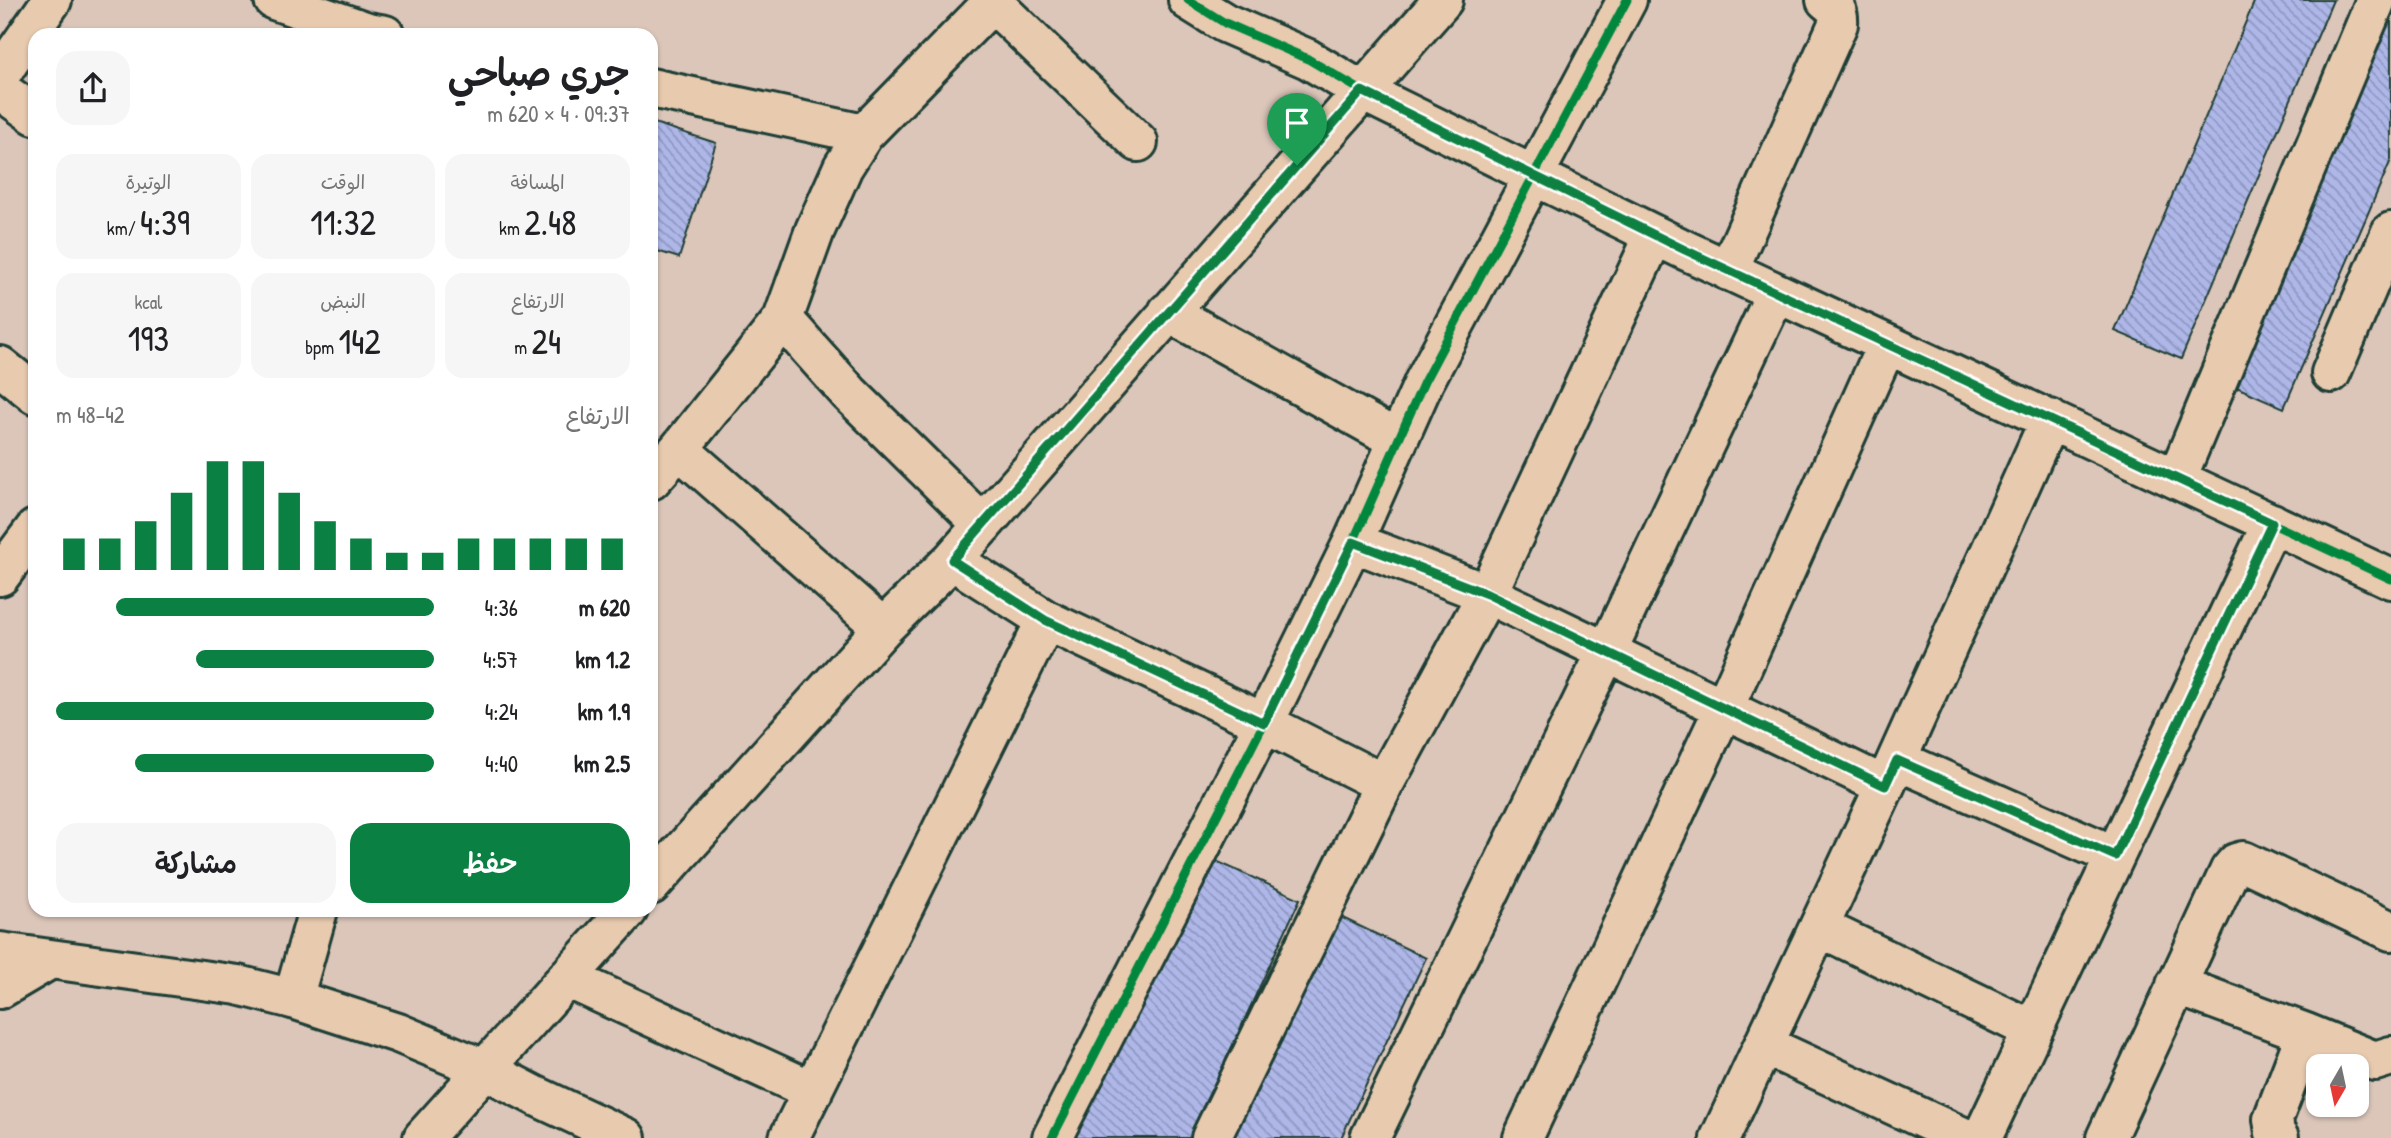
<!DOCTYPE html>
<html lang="ar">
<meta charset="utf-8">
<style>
:root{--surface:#fff;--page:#f6f6f6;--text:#202124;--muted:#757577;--accent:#0b8043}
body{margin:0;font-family:"Patrick Hand","Playpen Sans Arabic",sans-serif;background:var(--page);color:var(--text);direction:rtl;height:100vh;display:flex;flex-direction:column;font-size:26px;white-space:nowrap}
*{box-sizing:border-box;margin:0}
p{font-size:23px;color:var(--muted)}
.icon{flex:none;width:38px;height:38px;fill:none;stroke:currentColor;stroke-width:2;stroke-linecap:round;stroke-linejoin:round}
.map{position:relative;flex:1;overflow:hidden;direction:ltr}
.panel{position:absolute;left:28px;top:28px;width:630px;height:889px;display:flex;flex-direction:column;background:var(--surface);border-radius:21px;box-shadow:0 2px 5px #0004;direction:rtl}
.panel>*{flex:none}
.needle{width:46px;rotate:189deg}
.controls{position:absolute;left:2306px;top:1054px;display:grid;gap:14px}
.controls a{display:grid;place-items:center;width:63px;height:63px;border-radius:14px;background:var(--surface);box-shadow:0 2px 5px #0004;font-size:35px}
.pin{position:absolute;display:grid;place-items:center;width:60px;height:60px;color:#fff;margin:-72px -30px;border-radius:50% 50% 50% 0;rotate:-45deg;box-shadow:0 0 7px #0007}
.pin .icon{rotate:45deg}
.round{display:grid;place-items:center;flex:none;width:74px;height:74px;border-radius:21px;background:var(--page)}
.headline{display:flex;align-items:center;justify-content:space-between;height:119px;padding:0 28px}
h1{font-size:38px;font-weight:600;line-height:52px}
.metrics{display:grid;grid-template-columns:repeat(3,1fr);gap:10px;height:119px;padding:7px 28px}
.metrics div{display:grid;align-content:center;border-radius:18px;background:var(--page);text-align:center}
.metrics b{font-size:35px;font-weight:600}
.metrics small{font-size:19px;font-weight:400}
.metrics p{font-size:19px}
.chart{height:196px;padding:14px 28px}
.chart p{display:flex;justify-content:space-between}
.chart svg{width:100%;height:126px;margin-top:7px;stroke:var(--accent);stroke-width:6}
.cta{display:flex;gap:14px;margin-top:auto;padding:14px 28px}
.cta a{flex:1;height:80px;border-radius:21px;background:var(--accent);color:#fff;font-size:28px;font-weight:600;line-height:80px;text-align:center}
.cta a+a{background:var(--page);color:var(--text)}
ul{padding:0 28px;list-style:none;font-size:23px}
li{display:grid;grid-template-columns:112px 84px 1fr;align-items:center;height:52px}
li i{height:18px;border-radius:9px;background:var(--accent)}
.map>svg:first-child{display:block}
.building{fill:url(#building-back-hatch);stroke:#1f3d34;stroke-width:2}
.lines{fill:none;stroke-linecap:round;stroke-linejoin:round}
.minor-casing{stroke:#1f3d34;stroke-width:44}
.major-casing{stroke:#1f3d34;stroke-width:44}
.minor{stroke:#e8caaf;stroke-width:38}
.major{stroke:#e8caaf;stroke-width:38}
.cycleway-casing{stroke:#e8caaf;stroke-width:13}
.cycleway{stroke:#00873e;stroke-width:9}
.route-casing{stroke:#fff;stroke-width:14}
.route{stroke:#0b8043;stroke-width:9}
</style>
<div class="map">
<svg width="2391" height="1138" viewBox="0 0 2391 1138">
<defs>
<pattern id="building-back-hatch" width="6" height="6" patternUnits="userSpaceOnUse" patternTransform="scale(1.75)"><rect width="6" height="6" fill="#aeb7e8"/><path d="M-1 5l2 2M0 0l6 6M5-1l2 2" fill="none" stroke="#8d96bd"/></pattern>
</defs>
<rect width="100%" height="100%" fill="#dcc6ba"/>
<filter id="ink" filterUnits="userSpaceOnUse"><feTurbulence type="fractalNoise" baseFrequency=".0143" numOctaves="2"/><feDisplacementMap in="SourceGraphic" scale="14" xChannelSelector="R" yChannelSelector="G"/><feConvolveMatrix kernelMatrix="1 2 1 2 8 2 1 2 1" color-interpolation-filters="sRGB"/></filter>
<g filter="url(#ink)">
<path class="building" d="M2255,0H2333L2181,359L2115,331Z
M2391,0V160L2284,408L2225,382Z
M651,122L716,143L679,258L651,249Z
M1205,856L1300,899L1190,1138H1075Z
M1330,912L1426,958L1341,1138H1222Z"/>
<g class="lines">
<defs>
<path id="minor" d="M274,0L368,32L385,35
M990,0L1138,142
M1188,0L1225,23L1308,59L1362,91L1685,250L2391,579
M0,75L52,0
M651,88L864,134
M0,90L35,115
M1728,271L1838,24C1839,12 1836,8 1826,0
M1168,312L1398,440
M783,319L849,393L983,525
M0,366L35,394
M2331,373L2391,232
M679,449L883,628
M2177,478L2376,0
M651,480L679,449L783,319L815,230L843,167L864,134L995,0
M1353,542L1487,594L1885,786
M952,560L1046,620L1264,723L1384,784
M0,576L35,529
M1897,760L2115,856
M651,885L883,628L952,560L1443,0
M1819,927L2033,1030
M567,978L813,1091
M2176,985L2306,1033L2375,1061L2391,1056
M0,989L49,960
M293,999L318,910
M1764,1045L1965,1138
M423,1138L628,910
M789,1138L1046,620
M1052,1138L1264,723L1353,542L1424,382L1627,0
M1211,1138L1384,784L1487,594L1654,236
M1370,1138L1607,651L1776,293
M1523,1138L1724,708L1887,344
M1720,1138L1885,786L2050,419
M1982,1138L2272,523
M2106,1138L2230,870L2236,863L2243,861L2391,931
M2279,1138L2275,1133L2273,1119L2306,1033"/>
<path id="major" d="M0,952L238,985L293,999L398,1033L484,1069L536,1096L626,1138"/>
</defs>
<use href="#minor" class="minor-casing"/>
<use href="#major" class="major-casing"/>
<use href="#minor" class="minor"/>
<use href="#major" class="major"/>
<defs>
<path id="cycleway" d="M1188,0L1225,23L1308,59L1362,91L1685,250L2391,579
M1052,1138L1264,723L1353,542L1424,382L1627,0"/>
</defs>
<use href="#cycleway" class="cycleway-casing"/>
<use href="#cycleway" class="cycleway"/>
</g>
</g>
<g class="lines" filter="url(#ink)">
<defs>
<path id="route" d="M1362,91L1685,250L2272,523L2115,856L1897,760L1885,786L1487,594L1353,542L1264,723L1045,620L952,560Z"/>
</defs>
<use href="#route" class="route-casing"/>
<use href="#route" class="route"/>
</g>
</svg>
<div class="controls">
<a><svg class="needle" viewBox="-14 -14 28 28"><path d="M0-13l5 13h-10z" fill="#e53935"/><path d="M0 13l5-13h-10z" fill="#757577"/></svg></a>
</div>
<div class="pin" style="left:1297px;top:165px;background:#1e9e55"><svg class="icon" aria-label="arrive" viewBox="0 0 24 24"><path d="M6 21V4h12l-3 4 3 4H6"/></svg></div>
<section class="panel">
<div class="headline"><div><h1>جري صباحي</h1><p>09:37 · 4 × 620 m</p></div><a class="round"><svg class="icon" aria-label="share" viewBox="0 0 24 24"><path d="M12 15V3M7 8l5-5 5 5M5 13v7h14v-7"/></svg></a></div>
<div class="metrics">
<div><p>المسافة</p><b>2.48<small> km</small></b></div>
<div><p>الوقت</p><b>11:32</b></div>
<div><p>الوتيرة</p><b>4:39<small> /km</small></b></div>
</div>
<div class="metrics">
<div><p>الارتفاع</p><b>24<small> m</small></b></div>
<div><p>النبض</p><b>142<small> bpm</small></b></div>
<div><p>kcal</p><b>193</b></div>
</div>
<div class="chart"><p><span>الارتفاع</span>42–48 m</p>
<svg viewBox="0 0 160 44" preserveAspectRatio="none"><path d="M5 44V33M15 44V33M25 44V27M35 44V17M45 44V6M55 44V6M65 44V17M75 44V27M85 44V33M95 44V38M105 44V38M115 44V33M125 44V33M135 44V33M145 44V33M155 44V33"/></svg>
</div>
<ul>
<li><b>620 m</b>4:36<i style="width:84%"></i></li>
<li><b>1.2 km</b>4:57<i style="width:63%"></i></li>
<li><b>1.9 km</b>4:24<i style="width:100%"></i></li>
<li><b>2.5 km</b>4:40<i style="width:79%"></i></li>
</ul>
<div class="cta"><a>حفظ</a><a>مشاركة</a></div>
</section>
</div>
